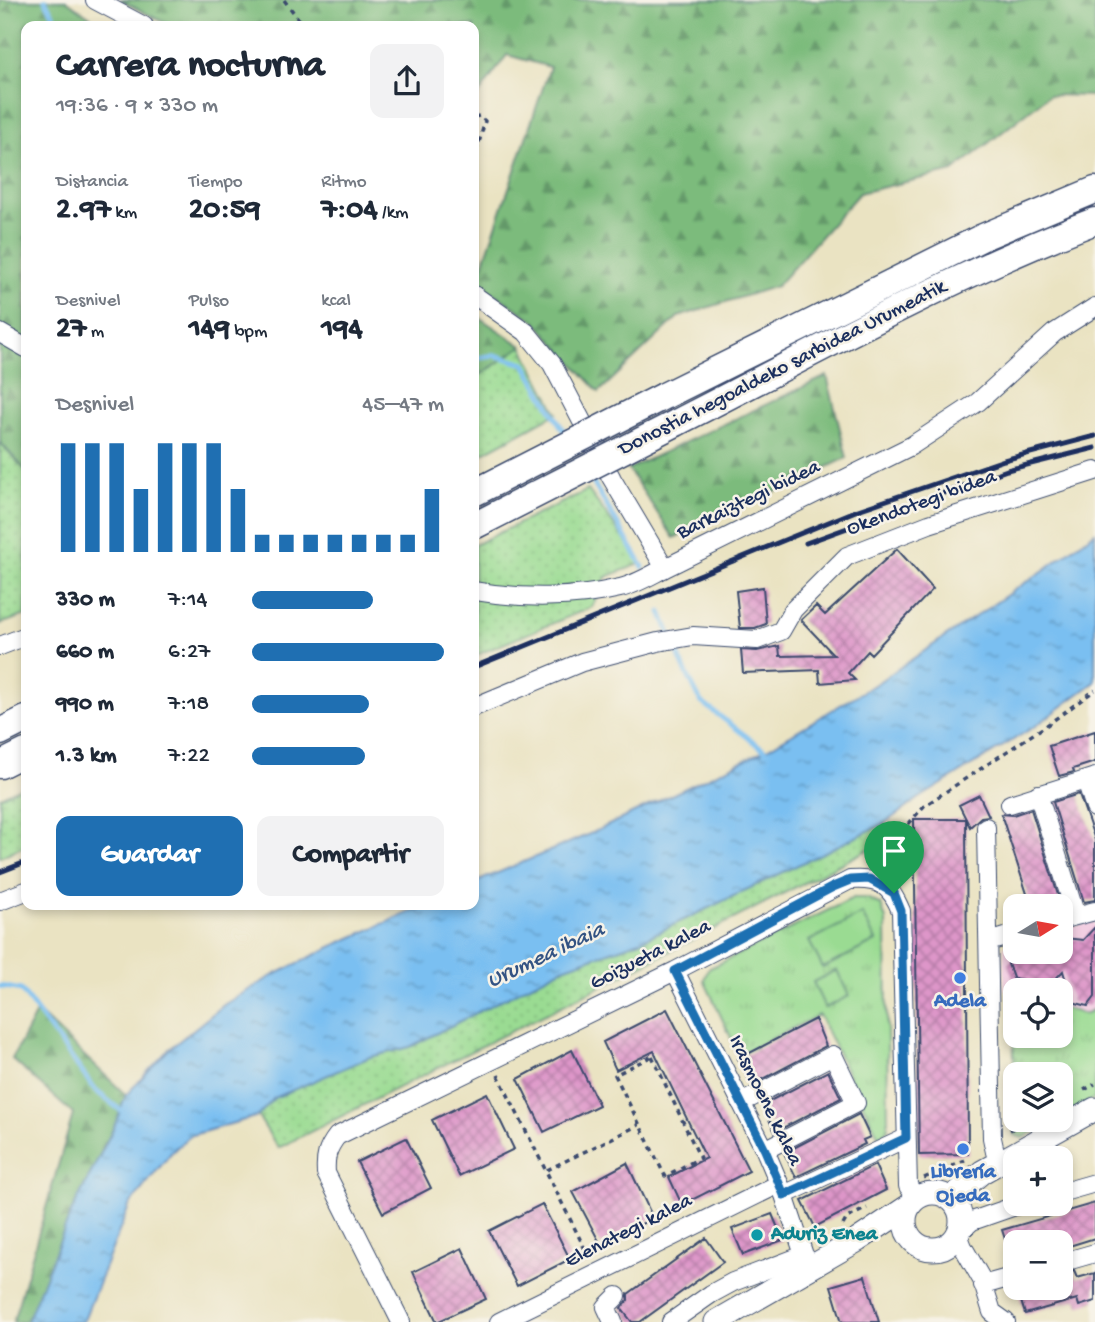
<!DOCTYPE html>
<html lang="es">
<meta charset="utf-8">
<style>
:root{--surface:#fff;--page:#f2f2f3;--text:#1f2937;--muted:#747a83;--accent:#1f6fb2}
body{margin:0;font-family:"Gochi Hand",sans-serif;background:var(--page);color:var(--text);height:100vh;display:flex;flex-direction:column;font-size:26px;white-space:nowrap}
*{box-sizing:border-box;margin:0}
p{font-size:23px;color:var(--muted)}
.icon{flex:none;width:38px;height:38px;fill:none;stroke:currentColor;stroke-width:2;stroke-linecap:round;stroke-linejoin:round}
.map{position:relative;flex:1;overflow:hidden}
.side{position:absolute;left:21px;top:21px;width:458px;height:889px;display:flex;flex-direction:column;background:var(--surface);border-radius:14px;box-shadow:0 4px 10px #0003}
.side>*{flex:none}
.needle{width:46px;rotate:79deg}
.fabs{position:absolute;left:1003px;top:894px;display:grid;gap:14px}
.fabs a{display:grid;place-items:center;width:70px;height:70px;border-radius:14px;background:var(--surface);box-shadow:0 4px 10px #0003;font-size:35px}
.pin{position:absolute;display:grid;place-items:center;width:60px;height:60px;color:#fff;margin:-72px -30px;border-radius:50% 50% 50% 0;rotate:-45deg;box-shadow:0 0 7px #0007}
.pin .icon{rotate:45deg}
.round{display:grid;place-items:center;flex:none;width:74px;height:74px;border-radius:14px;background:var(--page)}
.headline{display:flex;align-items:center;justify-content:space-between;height:119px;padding:0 35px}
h1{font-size:38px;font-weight:700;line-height:52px}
.metrics{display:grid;grid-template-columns:repeat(3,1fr);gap:10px;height:119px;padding:7px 35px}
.metrics div{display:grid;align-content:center}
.metrics b{font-size:30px;font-weight:700}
.metrics small{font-size:19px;font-weight:400}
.metrics p{font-size:19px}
.chart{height:196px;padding:14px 35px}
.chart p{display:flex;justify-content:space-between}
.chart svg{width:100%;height:126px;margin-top:7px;stroke:var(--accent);stroke-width:6}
.button{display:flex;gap:14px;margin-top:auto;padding:14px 35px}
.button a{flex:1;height:80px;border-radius:14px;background:var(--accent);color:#fff;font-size:28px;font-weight:700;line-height:80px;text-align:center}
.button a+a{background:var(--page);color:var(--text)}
ul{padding:0 35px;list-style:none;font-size:23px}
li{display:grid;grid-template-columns:112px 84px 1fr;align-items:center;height:52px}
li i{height:18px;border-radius:9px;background:var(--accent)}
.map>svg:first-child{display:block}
.built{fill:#f2cfe2}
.grass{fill:url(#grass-dots);stroke:#5a8578;stroke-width:2}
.forest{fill:url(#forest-firs);stroke:#4b756d;stroke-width:2}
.park{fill:url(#park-tufts);stroke:#5a8578;stroke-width:2}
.pitch{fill:#9adb92;stroke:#5a8578;stroke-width:2}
.water{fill:url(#water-ripples);stroke:#4a77a8;stroke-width:2}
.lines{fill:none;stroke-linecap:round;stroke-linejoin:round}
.stream{stroke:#7abff1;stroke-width:5}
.building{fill:url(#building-cross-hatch)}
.minor-casing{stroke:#3a4a6d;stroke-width:20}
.major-casing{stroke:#3a4a6d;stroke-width:25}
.highway-casing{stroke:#3a4a6d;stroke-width:29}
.path{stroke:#3a4a6d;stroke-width:3.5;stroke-dasharray:5 5;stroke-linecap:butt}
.minor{stroke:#fff;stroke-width:18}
.major{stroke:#fff;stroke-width:23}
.highway{stroke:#fff;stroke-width:26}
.rail{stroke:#1b2f5e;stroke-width:5}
.highway-bridge-casing{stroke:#3a4a6d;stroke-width:29;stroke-linecap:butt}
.highway-bridge{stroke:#fff;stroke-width:26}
.route-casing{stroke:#fff;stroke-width:14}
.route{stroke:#1f6fb2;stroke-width:9}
.shop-dot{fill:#3f7fe0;stroke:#f7f3e8;stroke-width:2.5}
.culture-dot{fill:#0f9aa8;stroke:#f7f3e8;stroke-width:2.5}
.labels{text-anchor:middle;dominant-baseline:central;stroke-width:5;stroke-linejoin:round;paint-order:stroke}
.street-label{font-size:21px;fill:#1b2f5e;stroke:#f7f3e8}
.shop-label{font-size:21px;font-weight:bold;fill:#366cbe;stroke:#f7f3e8}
.culture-label{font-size:21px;font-weight:bold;fill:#0d838f;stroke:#f7f3e8;text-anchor:start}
.water-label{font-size:23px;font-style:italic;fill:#335383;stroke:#f7f3e8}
</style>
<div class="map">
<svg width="1095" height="1322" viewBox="0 0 1095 1322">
<defs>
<pattern id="grass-dots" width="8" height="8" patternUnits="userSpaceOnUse" patternTransform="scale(1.75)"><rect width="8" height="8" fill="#9adb92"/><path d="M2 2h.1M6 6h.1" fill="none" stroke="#84bc80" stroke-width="1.8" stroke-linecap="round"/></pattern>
<pattern id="forest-firs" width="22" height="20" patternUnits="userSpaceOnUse" patternTransform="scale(1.75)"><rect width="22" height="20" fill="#7bbb7c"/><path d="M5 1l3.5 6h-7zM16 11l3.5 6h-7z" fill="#649869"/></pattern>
<pattern id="park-tufts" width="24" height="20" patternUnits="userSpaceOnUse" patternTransform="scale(1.75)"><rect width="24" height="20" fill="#9adb92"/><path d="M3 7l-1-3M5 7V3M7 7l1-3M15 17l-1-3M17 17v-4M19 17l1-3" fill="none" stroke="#84bc80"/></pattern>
<pattern id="water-ripples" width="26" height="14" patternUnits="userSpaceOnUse" patternTransform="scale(1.75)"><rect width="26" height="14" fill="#7abff1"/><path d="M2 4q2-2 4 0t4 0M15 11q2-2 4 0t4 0" fill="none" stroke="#639cc6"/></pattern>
<pattern id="building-cross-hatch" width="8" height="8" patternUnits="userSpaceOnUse" patternTransform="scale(1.75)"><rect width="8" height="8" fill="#de96c9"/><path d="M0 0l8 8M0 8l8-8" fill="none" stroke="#b37ba6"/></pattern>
</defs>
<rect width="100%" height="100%" fill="#f7f3e8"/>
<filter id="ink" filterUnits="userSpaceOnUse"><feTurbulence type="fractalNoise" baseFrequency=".0143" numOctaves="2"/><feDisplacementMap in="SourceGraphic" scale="14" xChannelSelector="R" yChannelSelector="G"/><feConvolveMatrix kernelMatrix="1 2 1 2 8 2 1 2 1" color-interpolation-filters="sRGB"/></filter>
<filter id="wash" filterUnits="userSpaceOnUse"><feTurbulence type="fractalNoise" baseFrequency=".00686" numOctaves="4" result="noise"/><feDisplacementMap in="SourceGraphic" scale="28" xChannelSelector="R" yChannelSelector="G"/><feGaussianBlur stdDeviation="1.57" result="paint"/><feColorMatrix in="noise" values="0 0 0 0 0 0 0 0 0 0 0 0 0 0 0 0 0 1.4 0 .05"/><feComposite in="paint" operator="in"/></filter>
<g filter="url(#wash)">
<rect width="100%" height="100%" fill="#eae3c2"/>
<path class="built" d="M1095,921V1009L1085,1014L1061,1007L1060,990H1015V993L1004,990V946L1015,943V952H1060L1061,930Z"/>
<path class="grass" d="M522,346L557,413L474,458V379Z
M0,442L26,471V615L0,624Z
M588,490L642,563L606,577L592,607L474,656V545Z
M26,784V845L0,857V797Z
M885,823L888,839C687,945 482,1045 278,1148L258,1116L274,1098L370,1057L410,1047L563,968L640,941Z"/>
<path class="forest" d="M0,0H66L103,26H26V471L0,442Z
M120,0H1095V96L1049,95L953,171L859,193L777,286L678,317L599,392L535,321L477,282L550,67L507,55L474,101V26H171Z
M474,314L522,346L474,379Z
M827,376L847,458L674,538L628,469Z
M37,1011L126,1095L114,1127L71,1213L27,1322H13L73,1114L12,1059Z"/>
<path class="park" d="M853,898H867L881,905L886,920L888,1129L879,1137L819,1015L739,1055L704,980L708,969Z
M1013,993H1015V1036H1060L1061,1007L1084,1014L1095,1009V1098L1061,1117L1060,1074H1015V1120H1055L1023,1138L1015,1135Z"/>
<path class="pitch" d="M862,914L876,941L823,968L809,941Z
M837,970L849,996L825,1008L813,982Z"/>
<path class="water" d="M1095,532V682L1037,725L918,799L885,823L640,941L563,968L410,1047L370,1057L274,1098L258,1116L189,1136L171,1153L130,1204L83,1322H27L71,1213L114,1127L126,1095L168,1050L225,1004L274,975L337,944L426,905H474V883L592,833L765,750L874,685L1044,570Z"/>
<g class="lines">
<path class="stream" d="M45,0L60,26
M474,359L494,355L525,364L567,437
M589,476L643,567
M661,612L684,668L701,702L770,754
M0,986L21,990L96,1091L124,1113"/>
</g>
<g id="blocks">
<path class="building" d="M897,549L933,589L871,654L868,651L848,673L855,680L820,683L819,670L743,673L741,650L757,651L779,646L780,656L834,655L801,620L816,606L825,615Z
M763,587L766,624L755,628H740L736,591Z
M1095,731V762L1073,769L1074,772L1059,776L1049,746Z
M1079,794L1095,840V900L1084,902L1053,802Z
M979,795L989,816L981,817L970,827L959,805Z
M1031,809L1062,908L1031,906L1001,814L1013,815Z
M914,819H966L968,1154L919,1155Z
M1095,927V997L1088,1006L1072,1002L1063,971L1045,990H1026L1024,980L1013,978L1008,964L1016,955L1029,959L1036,952H1060V943L1065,938L1083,940Z
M667,1009L749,1171L682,1205L669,1177L706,1158L654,1051L616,1070L603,1042Z
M815,1019L826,1046L752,1085L738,1059Z
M572,1050L599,1105L544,1132L518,1079Z
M828,1071L841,1098L775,1132L762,1105Z
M487,1093L514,1149L459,1176L432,1120Z
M859,1114L870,1137L863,1140L865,1144L796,1177L784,1153Z
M406,1138L431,1188L383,1213L357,1162Z
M627,1163L653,1218L601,1245L573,1192Z
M875,1165L886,1190L815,1227L802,1201Z
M1095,1203V1238L1066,1247V1249L1060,1251V1242H1006L1002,1230Z
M542,1204L570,1259L517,1286L489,1231Z
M772,1214L783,1240L743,1255L732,1229Z
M706,1238L723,1262L640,1322H632L621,1308L628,1300V1294Z
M462,1248L486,1299L437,1322L413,1272Z
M1074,1271L1077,1278L1095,1273V1301L1079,1306L1077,1299L1025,1314L1017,1288H1060V1274Z
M865,1276L879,1322H842L831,1286Z"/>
</g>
</g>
<g filter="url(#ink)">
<use href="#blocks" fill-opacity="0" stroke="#3a4a6d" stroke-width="2"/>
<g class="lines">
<defs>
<path id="minor" d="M95,0L144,26
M474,295L526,332L552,364L612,479L665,568L911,446L978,402L1054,333L1095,307
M0,333L26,348
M474,591C521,599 574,599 620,588C635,585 651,575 665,568
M0,646L26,636
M474,707L582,662L658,642L693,636L757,640L781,631L793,610L847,556L929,524L1095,471
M1086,780L1095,808
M1038,794L1076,916
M1010,804L1095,777
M986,827L992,1138L995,1152L1001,1162
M0,901L26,891
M1060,920L1095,911
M989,942L1015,934
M675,971L765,1150L784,1195L804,1255L813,1267
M741,1103L833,1055L856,1103L765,1150
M1060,1193L1095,1183
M784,1195L906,1138
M1060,1263L1095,1253
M983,1285L1015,1276
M401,1322L326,1173C325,1157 327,1149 337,1136L675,971L850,880C879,878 890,884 901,911L908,1186L917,1198
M499,1322L779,1184
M613,1322L606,1307L617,1296
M671,1322L711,1294L733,1282L804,1255
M1006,1322L992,1312L982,1280L963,1247L958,1234L972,1221L1021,1204"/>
<path id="major" d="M905 1221a28 28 0 1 1 56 0a28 28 0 1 1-56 0Z
M950,1199L982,1172L1095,1109
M716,1322L858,1240L909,1206"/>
<path id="highway" d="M664,396L983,237L1095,190
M676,423C814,353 950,276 1095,221
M0,732L26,719
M0,765L26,752"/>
</defs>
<use href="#minor" class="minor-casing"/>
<use href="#major" class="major-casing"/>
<use href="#highway" class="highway-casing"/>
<path class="path" d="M284,0L304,26
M474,117L479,116L485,121L474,160
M889,868L893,842L924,806L1047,725L1095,690
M652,1056L700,1158L665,1176L615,1075Z
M498,1075L590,1259
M1084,1090L1095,1084
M1010,1130L1030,1120
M547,1170L639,1125
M924,1178L965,1160
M843,1225L847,1218L867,1208"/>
<use href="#minor" class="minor"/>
<use href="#major" class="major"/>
<use href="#highway" class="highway"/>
<path class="rail" d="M806,543L1007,470L1095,448
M474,667L858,510L1004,460L1095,436
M0,872L26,862"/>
<defs>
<path id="highway-bridge" d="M474,493L664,396
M474,526L676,423"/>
</defs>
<use href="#highway-bridge" class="highway-bridge-casing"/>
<use href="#highway-bridge" class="highway-bridge"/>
</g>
</g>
<g class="lines" filter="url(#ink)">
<defs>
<path id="route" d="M869,879L894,893L901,911L906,1138L784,1195L765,1150L675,971L833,887L850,880Z"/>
</defs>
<use href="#route" class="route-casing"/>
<use href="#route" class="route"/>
</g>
<g class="shop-dot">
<circle cx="960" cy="978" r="7"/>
<circle cx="963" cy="1149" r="7"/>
</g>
<circle class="culture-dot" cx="757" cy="1235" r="7"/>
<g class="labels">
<g class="street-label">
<text transform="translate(783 369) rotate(-27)">Donostia hegoaldeko sarbidea Urumeatik</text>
<text transform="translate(749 501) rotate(-26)">Barkaiztegi bidea</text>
<text transform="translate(922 504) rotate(-20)">Okendotegi bidea</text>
<text transform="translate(651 956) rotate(-27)">Goizueta kalea</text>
<text transform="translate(764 1101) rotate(64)">Irasmoene kalea</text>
<text transform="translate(629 1232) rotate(-27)">Elenategi kalea</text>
</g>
<g class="shop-label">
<text x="960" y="1002">Adela</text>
<text x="963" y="1173">Librería<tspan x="963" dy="24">Ojeda</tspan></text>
</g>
<g class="culture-label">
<text x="771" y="1235">Aduriz Enea</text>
</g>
<g class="water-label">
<text transform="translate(546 956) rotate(-25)">Urumea ibaia</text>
</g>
</g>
</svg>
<div class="fabs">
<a><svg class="needle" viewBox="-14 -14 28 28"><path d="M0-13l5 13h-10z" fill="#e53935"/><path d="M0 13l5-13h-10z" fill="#747a83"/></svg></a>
<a><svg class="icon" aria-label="locate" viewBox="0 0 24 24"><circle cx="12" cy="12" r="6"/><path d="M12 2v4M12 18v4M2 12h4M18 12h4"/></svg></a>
<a><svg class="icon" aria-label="layers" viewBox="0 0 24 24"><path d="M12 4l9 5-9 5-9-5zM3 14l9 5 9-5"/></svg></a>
<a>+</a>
<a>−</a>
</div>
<div class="pin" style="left:894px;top:893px;background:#1e9e55"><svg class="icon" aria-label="arrive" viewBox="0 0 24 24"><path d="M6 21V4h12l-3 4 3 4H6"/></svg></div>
<section class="side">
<div class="headline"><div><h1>Carrera nocturna</h1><p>19:36 · 9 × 330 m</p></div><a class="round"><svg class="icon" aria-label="share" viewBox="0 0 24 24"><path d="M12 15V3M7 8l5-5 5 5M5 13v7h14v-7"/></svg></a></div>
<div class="metrics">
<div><p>Distancia</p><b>2.97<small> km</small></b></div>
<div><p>Tiempo</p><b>20:59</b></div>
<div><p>Ritmo</p><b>7:04<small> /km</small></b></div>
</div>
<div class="metrics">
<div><p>Desnivel</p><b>27<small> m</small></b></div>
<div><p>Pulso</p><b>149<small> bpm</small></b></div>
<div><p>kcal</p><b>194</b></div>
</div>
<div class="chart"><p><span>Desnivel</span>45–47 m</p>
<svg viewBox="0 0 160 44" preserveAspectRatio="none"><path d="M5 44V6M15 44V6M25 44V6M35 44V22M45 44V6M55 44V6M65 44V6M75 44V22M85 44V38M95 44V38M105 44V38M115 44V38M125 44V38M135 44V38M145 44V38M155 44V22"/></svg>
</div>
<ul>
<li><b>330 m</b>7:14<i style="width:63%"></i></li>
<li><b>660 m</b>6:27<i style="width:100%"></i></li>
<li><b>990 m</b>7:18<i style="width:61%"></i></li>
<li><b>1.3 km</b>7:22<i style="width:59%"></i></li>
</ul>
<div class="button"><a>Guardar</a><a>Compartir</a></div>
</section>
</div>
